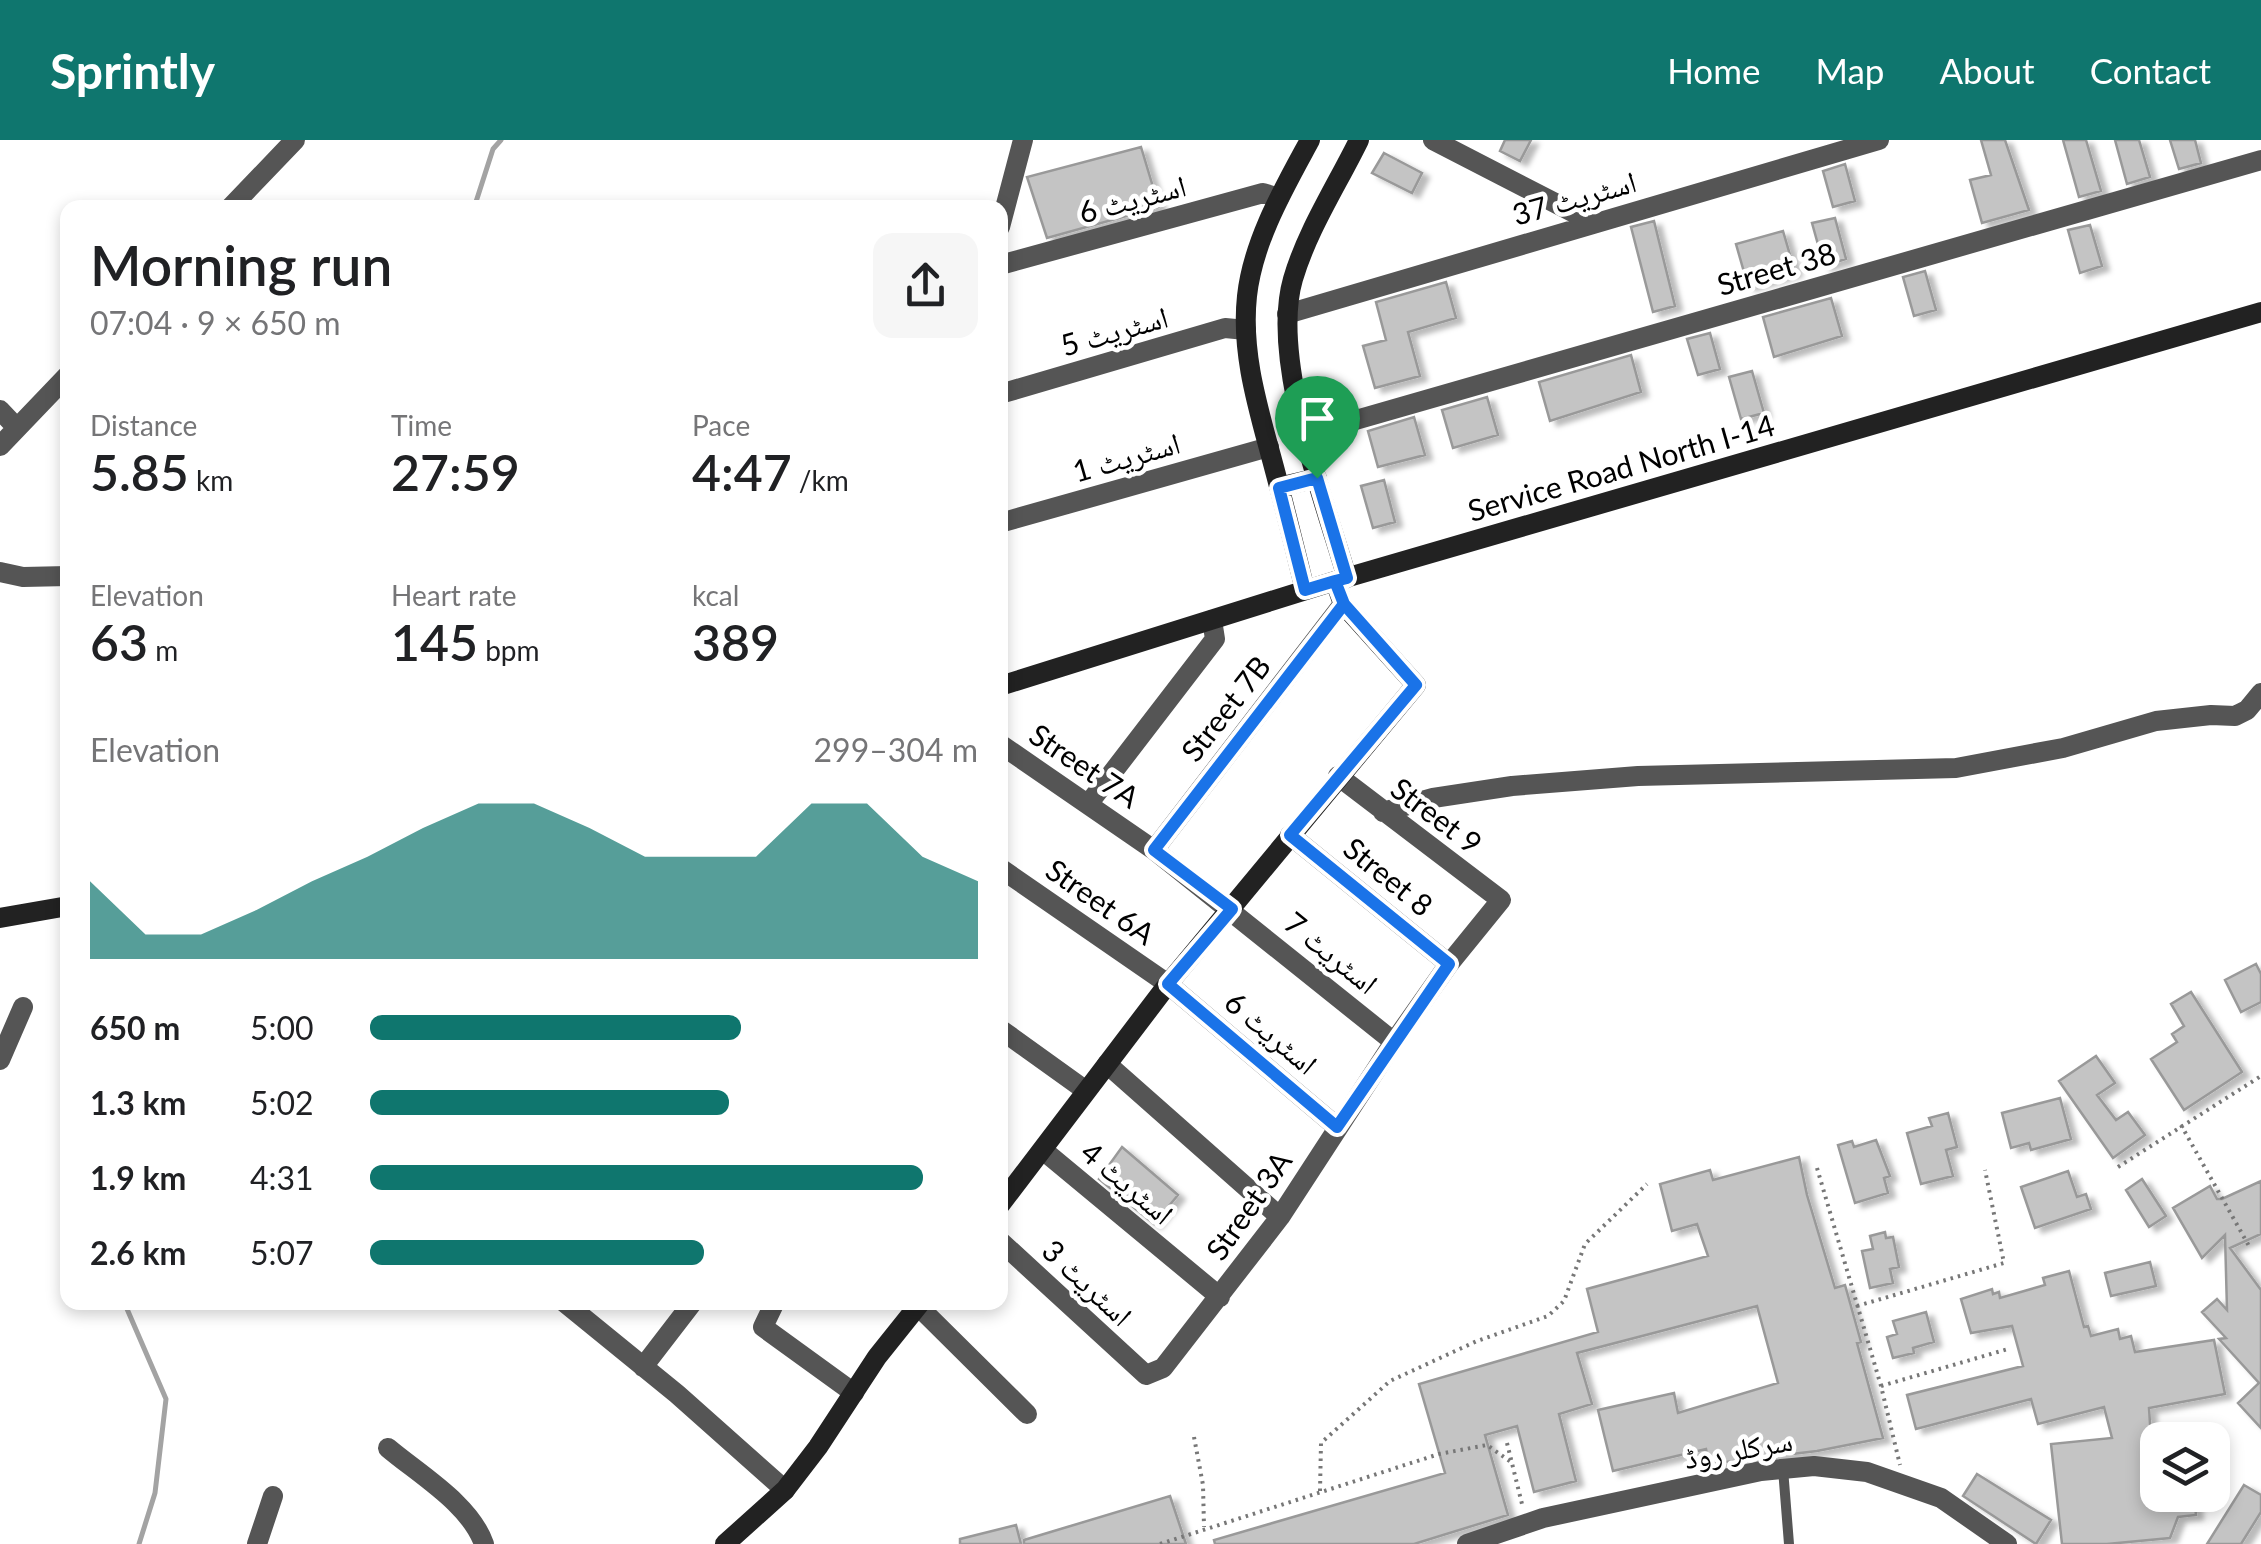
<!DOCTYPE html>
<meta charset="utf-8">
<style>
:root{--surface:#fff;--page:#f6f6f6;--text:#202124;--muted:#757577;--accent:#0f766e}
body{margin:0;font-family:Lato,"Noto Naskh Arabic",sans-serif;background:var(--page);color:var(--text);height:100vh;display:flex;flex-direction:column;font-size:38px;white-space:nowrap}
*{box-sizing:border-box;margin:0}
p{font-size:32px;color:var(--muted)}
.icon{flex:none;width:55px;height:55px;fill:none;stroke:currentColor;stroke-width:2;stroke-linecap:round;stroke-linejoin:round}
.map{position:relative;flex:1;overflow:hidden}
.sheet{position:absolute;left:60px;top:60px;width:948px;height:1110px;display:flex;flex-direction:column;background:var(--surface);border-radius:20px;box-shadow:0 5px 15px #0003}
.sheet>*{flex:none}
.buttons{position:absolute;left:2140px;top:1282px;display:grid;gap:20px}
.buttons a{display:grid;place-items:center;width:90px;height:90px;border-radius:20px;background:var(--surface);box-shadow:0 5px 15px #0003;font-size:50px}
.pin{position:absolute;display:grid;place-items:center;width:85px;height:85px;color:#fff;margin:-102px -42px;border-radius:50% 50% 50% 0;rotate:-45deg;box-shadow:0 0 10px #0007}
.pin .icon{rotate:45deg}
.round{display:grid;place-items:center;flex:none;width:105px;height:105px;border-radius:20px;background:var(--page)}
.headline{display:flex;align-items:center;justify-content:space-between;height:170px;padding:0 30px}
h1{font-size:55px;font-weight:600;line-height:75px}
.figures{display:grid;grid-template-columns:repeat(3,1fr);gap:15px;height:170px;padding:10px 30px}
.figures div{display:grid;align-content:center}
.figures b{font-size:50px;font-weight:600}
.figures small{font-size:28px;font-weight:400}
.figures p{font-size:28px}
.chart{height:280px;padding:20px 30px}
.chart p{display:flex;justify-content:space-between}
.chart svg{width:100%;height:180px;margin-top:10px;fill:var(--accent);opacity:.7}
ul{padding:0 30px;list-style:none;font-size:32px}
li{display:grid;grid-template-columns:160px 120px 1fr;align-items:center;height:75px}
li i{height:25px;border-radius:12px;background:var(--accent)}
header{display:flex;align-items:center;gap:60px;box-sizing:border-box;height:140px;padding:0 50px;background:var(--accent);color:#fff}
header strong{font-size:48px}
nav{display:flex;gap:55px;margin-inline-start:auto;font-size:35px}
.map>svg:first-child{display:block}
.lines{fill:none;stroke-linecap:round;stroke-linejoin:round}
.stream{stroke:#a3a3a3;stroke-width:5}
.building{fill:#c4c4c4;stroke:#999;stroke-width:2.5;filter:url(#shadow)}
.path{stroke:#777;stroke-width:4;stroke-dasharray:2.5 5;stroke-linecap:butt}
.service{stroke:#555;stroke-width:10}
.minor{stroke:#555;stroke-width:20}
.secondary{stroke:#222;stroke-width:20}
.route-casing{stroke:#fff;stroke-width:20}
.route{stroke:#1a73e8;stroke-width:12}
.labels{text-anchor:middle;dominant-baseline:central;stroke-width:9;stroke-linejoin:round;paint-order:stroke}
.street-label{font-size:30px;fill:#000;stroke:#fff}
</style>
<header>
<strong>Sprintly</strong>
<nav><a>Home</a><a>Map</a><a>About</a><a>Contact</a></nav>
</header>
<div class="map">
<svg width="2261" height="1404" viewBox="0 0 2261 1404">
<defs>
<filter id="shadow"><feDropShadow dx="7" dy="4.5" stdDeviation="2.5" flood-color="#0004"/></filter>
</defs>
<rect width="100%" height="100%" fill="#fff"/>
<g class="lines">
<path class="stream" d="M474,68L493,9L501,0
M124,1162L166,1259L155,1353L139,1404"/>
</g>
<path class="building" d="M1505,0H1531L1520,21L1500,11Z
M1981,0H2005L2029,70L1982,83L1970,40L1991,35Z
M2063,0H2086L2101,51L2079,57Z
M2115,0H2139L2150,37L2127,44Z
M2170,0H2195L2201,23L2179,29Z
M1141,7L1159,67L1047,98L1027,37Z
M1384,13L1422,33L1412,53L1372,33Z
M1845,24L1855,61L1833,67L1823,31Z
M1835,78L1846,119L1824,126L1812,83Z
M1654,81L1675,166L1653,172L1631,87Z
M2090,85L2102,126L2080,133L2068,90Z
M1783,91L1795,132L1748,146L1736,104Z
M1925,131L1936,170L1914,176L1903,137Z
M1446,142L1456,178L1408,192L1420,236L1375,248L1363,206L1386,200L1376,162Z
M1831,158L1842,196L1774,217L1763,177Z
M1710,193L1720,229L1698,235L1687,199Z
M1631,215L1641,252L1550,281L1539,242Z
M1752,231L1764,273L1741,279L1729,237Z
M1487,257L1498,295L1453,308L1442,270Z
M1414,277L1425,315L1378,327L1368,291Z
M1384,340L1395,382L1373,388L1361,346Z
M2256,824L2261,834V862L2241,872L2225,840Z
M2191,852L2242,932L2184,970L2151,919L2177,902L2172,894L2184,886L2171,864Z
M2096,916L2115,943L2097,955L2116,980L2128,972L2145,995L2113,1018L2059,941Z
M2060,958L2071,999L2031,1010L2029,1003L2011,1008L2002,973Z
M1948,973L1957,1007L1946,1010L1953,1036L1921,1044L1907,993L1932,986L1929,978Z
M1876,1000L1890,1036L1884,1038L1888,1053L1855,1063L1838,1005L1852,1001L1854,1007Z
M1122,1007L1178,1055L1154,1084L1099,1039Z
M1799,1017L1807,1055L1835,1148L1845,1145L1861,1202L1857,1203L1883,1298L1817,1311L1709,1324L1706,1309L1613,1331L1598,1270L1674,1253L1678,1273L1778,1243L1757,1166L1577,1213L1592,1264L1559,1274L1576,1341L1534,1352L1517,1286L1485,1295L1508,1375L1414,1404H1215L1214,1400L1445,1333L1419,1244L1598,1192L1587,1149L1708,1116L1697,1084L1672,1091L1660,1044L1710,1030L1713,1040Z
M2068,1031L2077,1057L2086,1054L2091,1069L2035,1088L2021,1047Z
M2142,1039L2166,1076L2149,1087L2126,1050Z
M2261,1041V1094L2230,1108L2261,1150V1288L2238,1263L2259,1243L2219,1199L2226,1198L2202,1172L2217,1159L2227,1170L2225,1095L2202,1118L2173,1068L2210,1046L2217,1059H2222Z
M1885,1092L1886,1098L1893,1097L1899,1127L1890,1129L1893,1143L1870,1148L1862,1111L1873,1109L1870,1096Z
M2150,1122L2156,1146L2111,1156L2105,1133Z
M2069,1131L2084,1187L2088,1186L2091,1196L2118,1189L2120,1199L2131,1196L2135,1212L2214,1200L2225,1254L2149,1268L2151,1299L2158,1298V1355H2177L2178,1359L2194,1357L2196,1375L2178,1377L2170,1398L2107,1404H2062L2051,1304L2112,1298L2104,1267L2038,1284L2031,1259L1916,1289L1907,1255L2023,1226L2012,1186L1971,1193L1961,1159L1992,1149L1993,1154L1999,1152L2000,1158L2045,1145L2043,1138Z
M1926,1172L1934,1202L1913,1208L1914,1213L1893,1218L1887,1197L1897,1194L1893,1181Z
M1977,1334L2051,1380L2036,1404L1963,1356Z
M2244,1345L2261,1355V1372L2241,1404H2207Z
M1170,1356L1186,1404H1024V1400Z
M1016,1385L1021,1404H960V1399Z"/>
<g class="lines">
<path class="path" d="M2181,985L2249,1106
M2118,1027L2261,936
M1817,1028L1881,1246L1900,1325
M1857,1166L2004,1123L1985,1030
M1881,1246L2008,1209
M1194,1297L1203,1345L1204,1387
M1507,1303L1522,1364
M1320,1351L1321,1303L1390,1241L1477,1201L1548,1176L1564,1161L1585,1104L1647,1044
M1160,1404L1439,1314L1487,1305L1511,1322"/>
<path class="service" d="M1783,1329L1789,1404"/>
<path class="minor" d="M1433,0L1594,83
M230,68L295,0
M1000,87L1023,0
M1000,125L1263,53L1279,58
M1287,174L1879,0
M1000,254L1225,188L1246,190
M0,270L17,288
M1307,294L2261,20
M0,306L68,235
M1000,383L1269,307
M0,432L23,437L68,436
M1000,604L1154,710L1394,902
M1089,663L1215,499L1212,480
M1383,672L1433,658L1512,646L1638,636L1956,628L2063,608L2156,581L2211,575L2235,576L2247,570L2261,553
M1290,695L1449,824
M1154,710L1343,464
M1000,728L1168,844L1337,987
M1000,889L1085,950
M0,920L23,867
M1107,924L1280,1077
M1044,1011L1220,1157
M1000,1101L1146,1235L1163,1228L1280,1077L1394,902L1449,824L1501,760L1338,636
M564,1162L677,1254L785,1350
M775,1162L763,1187L854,1253
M918,1166L1027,1274
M643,1227L693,1162
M388,1308C420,1335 470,1364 484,1404
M257,1404L273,1356
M1467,1404L1543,1378L1761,1331L1814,1326L1867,1332L1941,1358L2007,1404"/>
<path class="secondary" d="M1279,347L1317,338
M1347,438C1324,359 1270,218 1293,139C1307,91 1337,45 1359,0
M1305,450C1294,405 1283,360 1271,316C1257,264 1241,211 1247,156C1253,101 1284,48 1310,0
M1000,546L1335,441L2261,172
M0,778L68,766
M1000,1065L1168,844L1416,545L1343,464L1335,441
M725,1404L785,1350L818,1307L877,1217L921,1162"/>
</g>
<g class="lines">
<defs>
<path id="route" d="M1317,338L1347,438L1335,441L1344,464L1416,545L1290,695L1449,824L1337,987L1168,844L1232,769L1154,710L1344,464L1335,441L1305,450L1279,348L1317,338"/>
</defs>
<use href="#route" class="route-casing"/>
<use href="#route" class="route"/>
</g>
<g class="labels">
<g class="street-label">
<text transform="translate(1574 57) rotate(-16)">اسٹریٹ 37</text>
<text transform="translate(1132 58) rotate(-15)">اسٹریٹ 6</text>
<text transform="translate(1776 128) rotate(-16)">Street 38</text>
<text transform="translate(1114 190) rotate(-16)">اسٹریٹ 5</text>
<text transform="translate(1126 316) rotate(-16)">اسٹریٹ 1</text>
<text transform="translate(1621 327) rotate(-16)">Service Road North I-14</text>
<text transform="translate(1225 568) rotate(-52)">Street 7B</text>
<text transform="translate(1085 625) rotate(34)">Street 7A</text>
<text transform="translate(1437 675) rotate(37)">Street 9</text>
<text transform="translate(1389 736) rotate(39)">Street 8</text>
<text transform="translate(1101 761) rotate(35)">Street 6A</text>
<text transform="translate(1332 812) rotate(39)">اسٹریٹ 7</text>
<text transform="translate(1272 892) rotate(40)">اسٹریٹ 6</text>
<text transform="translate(1128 1042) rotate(40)">اسٹریٹ 4</text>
<text transform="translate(1248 1065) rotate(-55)">Street 3A</text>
<text transform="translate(1088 1142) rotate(43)">اسٹریٹ 3</text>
<text transform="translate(1738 1308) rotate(-10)">سرکلر روڈ</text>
</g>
</g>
</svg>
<div class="buttons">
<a><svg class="icon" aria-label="layers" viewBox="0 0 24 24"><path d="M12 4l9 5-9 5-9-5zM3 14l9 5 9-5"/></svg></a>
</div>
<div class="pin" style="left:1317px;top:338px;background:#1e9e55"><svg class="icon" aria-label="arrive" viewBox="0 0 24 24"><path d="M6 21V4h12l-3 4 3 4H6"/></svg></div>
<section class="sheet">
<div class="headline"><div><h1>Morning run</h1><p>07:04 · 9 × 650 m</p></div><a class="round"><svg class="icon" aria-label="share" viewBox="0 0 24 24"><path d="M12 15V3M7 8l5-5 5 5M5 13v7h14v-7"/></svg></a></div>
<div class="figures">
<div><p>Distance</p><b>5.85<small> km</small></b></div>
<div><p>Time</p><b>27:59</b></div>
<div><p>Pace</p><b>4:47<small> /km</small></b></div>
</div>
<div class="figures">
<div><p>Elevation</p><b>63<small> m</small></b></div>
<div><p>Heart rate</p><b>145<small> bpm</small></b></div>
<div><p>kcal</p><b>389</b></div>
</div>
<div class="chart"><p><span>Elevation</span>299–304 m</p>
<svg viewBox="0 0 160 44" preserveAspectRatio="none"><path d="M0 44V25L10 38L20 38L30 32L40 25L50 19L60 12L70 6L80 6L90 12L100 19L110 19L120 19L130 6L140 6L150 19L160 25V44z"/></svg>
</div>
<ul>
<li><b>650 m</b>5:00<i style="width:61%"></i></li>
<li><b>1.3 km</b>5:02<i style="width:59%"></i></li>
<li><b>1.9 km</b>4:31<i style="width:91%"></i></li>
<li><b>2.6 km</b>5:07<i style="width:55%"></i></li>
</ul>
</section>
</div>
